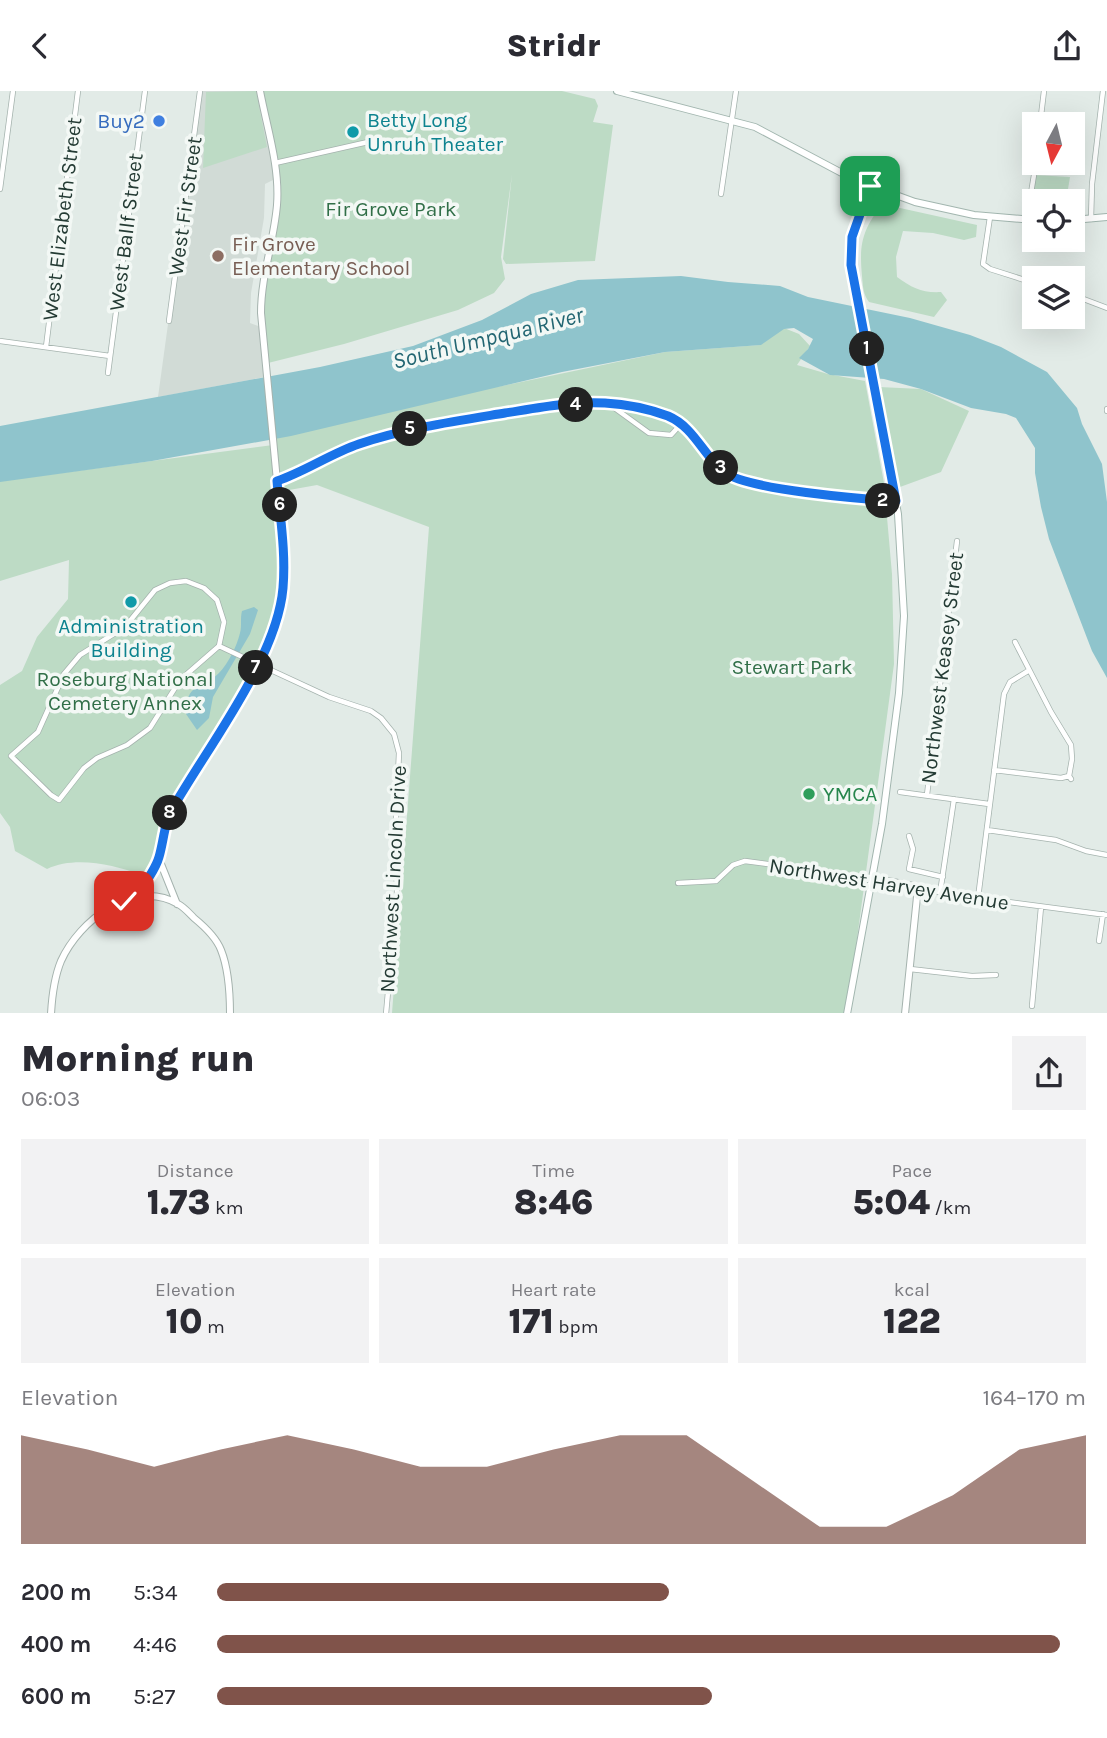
<!DOCTYPE html>
<meta charset="utf-8">
<style>
:root{--surface:#fff;--page:#f2f2f3;--text:#2b2b33;--muted:#7c7c81;--accent:#80534a}
body{margin:0;font-family:Karla,sans-serif;background:var(--page);color:var(--text);height:100vh;display:flex;flex-direction:column;font-size:26px;white-space:nowrap}
*{box-sizing:border-box;margin:0}
p{font-size:23px;color:var(--muted)}
.icon{flex:none;width:38px;height:38px;fill:none;stroke:currentColor;stroke-width:2;stroke-linecap:round;stroke-linejoin:round}
.map{position:relative;height:922px;overflow:hidden}
.details{display:flex;flex-direction:column;background:var(--surface);flex:1}
.details>*{flex:none}
.needle{width:46px;rotate:187deg}
.tools{position:absolute;left:1022px;top:21px;display:grid;gap:14px}
.tools a{display:grid;place-items:center;width:63px;height:63px;border-radius:0px;background:var(--surface);box-shadow:0 7px 28px #0002;font-size:35px}
.pin{position:absolute;display:grid;place-items:center;width:60px;height:60px;color:#fff;margin:-30px;border-radius:14px;box-shadow:0 4px 10px #0006}
.km{position:absolute;width:35px;height:35px;margin:-18px;border-radius:50%;background:#222;color:#fff;font-size:19px;line-height:35px;text-align:center}
.round{display:grid;place-items:center;flex:none;width:74px;height:74px;border-radius:0px;background:var(--page)}
.summary{display:flex;align-items:center;justify-content:space-between;height:119px;padding:0 21px}
h1{font-size:38px;font-weight:800;line-height:52px}
.stats{display:grid;grid-template-columns:repeat(3,1fr);gap:10px;height:119px;padding:7px 21px}
.stats div{display:grid;align-content:center;border-radius:0px;background:var(--page);text-align:center}
.stats b{font-size:35px;font-weight:800}
.stats small{font-size:19px;font-weight:400}
.stats p{font-size:19px}
.chart{height:196px;padding:14px 21px}
.chart p{display:flex;justify-content:space-between}
.chart svg{width:100%;height:126px;margin-top:7px;fill:var(--accent);opacity:.7}
ul{padding:0 21px;list-style:none;font-size:23px}
li{display:grid;grid-template-columns:112px 84px 1fr;align-items:center;height:52px}
li i{height:18px;border-radius:9px;background:var(--accent)}
header{display:flex;justify-content:space-between;align-items:center;height:91px;padding:0 21px;background:var(--surface);font-size:32px;font-weight:800}
.map>svg:first-child{display:block}
.built{fill:#d1dbd6}
.green{fill:#bddbc5}
.water{fill:#8fc4cc}
.lines{fill:none;stroke-linecap:round;stroke-linejoin:round}
.minor-casing{stroke:#a5b3ae;stroke-width:6}
.tertiary-casing{stroke:#a5b3ae;stroke-width:8}
.secondary-casing{stroke:#a2b6af;stroke-width:8}
.minor{stroke:#fff;stroke-width:4.5}
.tertiary{stroke:#fff;stroke-width:6}
.secondary{stroke:#fff;stroke-width:6}
.route-casing{stroke:#fff;stroke-width:14}
.route{stroke:#1a73e8;stroke-width:9}
.shop-dot{fill:#3f7fe0;stroke:#f3f8f5;stroke-width:2.5}
.culture-dot{fill:#0f9aa8;stroke:#f3f8f5;stroke-width:2.5}
.education-dot{fill:#8d6e63;stroke:#f3f8f5;stroke-width:2.5}
.leisure-dot{fill:#2e9e5b;stroke:#f3f8f5;stroke-width:2.5}
.labels{text-anchor:middle;dominant-baseline:central;stroke-width:7;stroke-linejoin:round;paint-order:stroke}
.culture-label{font-size:21px;fill:#0d838f;stroke:#f3f8f5;text-anchor:start}
.shop-label{font-size:21px;fill:#366cbe;stroke:#f3f8f5;text-anchor:end}
.street-label{font-size:21px;fill:#243b34;stroke:#f3f8f5}
.park-label{font-size:21px;fill:#316f48;stroke:#f3f8f5}
.education-label{font-size:21px;fill:#785e54;stroke:#f3f8f5;text-anchor:start}
.leisure-label{font-size:21px;fill:#27864d;stroke:#f3f8f5;text-anchor:start}
.water-label{font-size:23px;font-style:italic;fill:#236672;stroke:#f3f8f5}
</style>
<header><svg class="icon" aria-label="back" viewBox="0 0 24 24"><path d="M15 5l-7 7 7 7"/></svg>Stridr<svg class="icon" aria-label="share" viewBox="0 0 24 24"><path d="M12 15V3M7 8l5-5 5 5M5 13v7h14v-7"/></svg></header>
<div class="map">
<svg width="1107" height="923" viewBox="0 0 1107 923">
<rect width="100%" height="100%" fill="#e2ebe7"/>
<path class="built" d="M200,0H260L277,87L265,93L264,127L251,202L250,232L261,236L265,286L158,306Z"/>
<path class="green" d="M256,0L267,56L203,77L206,1Z
M260,0H562L595,8L598,15L593,31L613,34L595,170L506,173L503,168L512,83L501,166L505,188L494,202L458,219L344,253L264,273L261,196L277,104V87Z
M1034,84L1070,86L1066,110H1034V119H1029Z
M882,113L977,134L976,146L964,149L933,142L903,140L896,166L897,186C912,197 922,202 941,201L947,209L934,226L869,211C863,203 863,196 862,185C859,153 862,140 882,113Z
M784,237L799,243L810,255L797,274L828,283L865,290L884,392L892,483L894,573L847,922H392L429,436L317,394L278,401L283,453L279,522L264,558L164,738L153,774L141,784C113,773 74,765 47,778L15,760L10,736L0,722V594L22,580L37,546L68,508L69,469L0,490V390L273,354L269,320L502,295L665,261L760,254Z
M879,296L921,298L969,320L941,381L900,396Z"/>
<path class="water" d="M681,185L728,191L780,195L808,206L910,227L970,244L1001,256L1047,281L1077,317L1082,333L1102,373L1107,411V587L1092,560L1049,448L1041,416L1035,382V357L1016,327L1006,323L971,317L921,298L884,288L830,284L799,267L808,258L813,248L794,237L784,238L761,254L665,261L562,281L291,345L152,370L0,391V335L320,276L413,255L482,229L531,203L578,189Z
M254,516L258,519L250,543L213,606L209,627L197,639L186,623C186,591 201,599 219,582C228,573 237,555 240,542C242,535 240,527 242,520Z"/>
<g class="lines">
<defs>
<path id="minor" d="M1040,33L1044,0
M275,72L377,49
M0,98L13,0
M721,103L736,0
M990,126L983,173L990,178L1034,192
M1091,128L1092,93L1103,0
M1031,129L1029,114L1036,72
M1073,204L1107,217
M169,230L200,0
M0,250L110,265
M46,256L78,0
M108,282L145,0
M609,313L649,342L671,344L681,333
M1107,320V318
M186,490L204,497L217,509L224,531L219,555L180,589L150,637L127,654L97,667L84,677L59,709L51,704L11,665L38,641L64,583L80,564L125,536L155,499L170,492Z
M1015,551L1051,621L1071,654L1072,668L1069,685
M219,555L329,606L371,620L381,627L394,643L399,662L395,748L397,801L386,923
M994,679L1061,687L1069,685L1071,688
M900,701L989,713
M927,704L957,450
M987,739L1056,749L1086,760L1107,764
M909,745L913,758L909,778L943,786
M678,792L716,790L733,774L745,770L872,787
M918,796L948,803L1107,824
M940,802L954,708
M978,807L1004,603L1010,591L1028,580
M1099,850L1103,823
M910,878L972,885L996,884
M1032,915L1041,816"/>
<path id="tertiary" d="M277,390C306,380 330,363 359,353C407,337 456,330 505,322C537,317 573,310 605,312C625,313 649,318 668,325C694,336 703,364 724,380C747,399 863,408 896,410
M159,768L168,727L246,596L272,541L281,510L283,453L261,222C261,185 274,150 277,114C280,76 267,37 260,0
M873,787L918,796L905,923
M134,807L159,768L177,813
M51,923C52,905 54,887 61,870C79,830 133,787 178,813C184,816 189,822 194,827C205,836 216,846 221,859C229,879 230,902 230,923"/>
<path id="secondary" d="M617,0L755,36L855,89L915,111L974,124L1034,129
M1073,129L1107,126
M847,923L882,733L899,602L904,525L898,423L850,165L855,134L870,95"/>
</defs>
<use href="#minor" class="minor-casing"/>
<use href="#tertiary" class="tertiary-casing"/>
<use href="#secondary" class="secondary-casing"/>
<use href="#minor" class="minor"/>
<use href="#tertiary" class="tertiary"/>
<use href="#secondary" class="secondary"/>
</g>
<g class="lines">
<defs>
<path id="route" d="M124,810L134,807C143,795 155,780 159,766C164,749 164,731 174,715C209,654 277,567 283,497C286,461 280,426 277,390C306,380 330,363 359,353C407,337 456,330 505,322C537,317 573,310 605,312C625,313 649,318 668,325C694,336 703,364 724,381C747,399 863,408 896,410L851,174L852,146L870,95"/>
</defs>
<use href="#route" class="route-casing"/>
<use href="#route" class="route"/>
</g>
<circle class="shop-dot" cx="159" cy="30" r="7"/>
<g class="culture-dot">
<circle cx="353" cy="41" r="7"/>
<circle cx="131" cy="511" r="7"/>
</g>
<circle class="education-dot" cx="218" cy="165" r="7"/>
<circle class="leisure-dot" cx="809" cy="703" r="7"/>
<g class="labels">
<g class="culture-label">
<text x="367" y="29">Betty Long<tspan x="367" dy="24">Unruh Theater</tspan></text>
<text x="131" y="535" text-anchor="middle">Administration<tspan x="131" dy="24">Building</tspan></text>
</g>
<g class="shop-label">
<text x="145" y="30">Buy2</text>
</g>
<g class="street-label">
<text transform="translate(185 115) rotate(-82)">West Fir Street</text>
<text transform="translate(62 128) rotate(-83)">West Elizabeth Street</text>
<text transform="translate(126 141) rotate(-83)">West Ballf Street</text>
<text transform="translate(942 577) rotate(-83)">Northwest Keasey Street</text>
<text transform="translate(393 788) rotate(-87)">Northwest Lincoln Drive</text>
<text transform="translate(889 793) rotate(9)">Northwest Harvey Avenue</text>
</g>
<g class="park-label">
<text x="391" y="118">Fir Grove Park</text>
<text x="792" y="576">Stewart Park</text>
<text x="125" y="588">Roseburg National<tspan x="125" dy="24">Cemetery Annex</tspan></text>
</g>
<g class="education-label">
<text x="232" y="153">Fir Grove<tspan x="232" dy="24">Elementary School</tspan></text>
</g>
<g class="leisure-label">
<text x="823" y="703">YMCA</text>
</g>
<g class="water-label">
<text transform="translate(488 247) rotate(-14)">South Umpqua River</text>
</g>
</g>
</svg>
<div class="tools">
<a><svg class="needle" viewBox="-14 -14 28 28"><path d="M0-13l5 13h-10z" fill="#e53935"/><path d="M0 13l5-13h-10z" fill="#7c7c81"/></svg></a>
<a><svg class="icon" aria-label="locate" viewBox="0 0 24 24"><circle cx="12" cy="12" r="6"/><path d="M12 2v4M12 18v4M2 12h4M18 12h4"/></svg></a>
<a><svg class="icon" aria-label="layers" viewBox="0 0 24 24"><path d="M12 4l9 5-9 5-9-5zM3 14l9 5 9-5"/></svg></a>
</div>
<div class="pin" style="left:870px;top:95px;background:#1e9e55"><svg class="icon" aria-label="arrive" viewBox="0 0 24 24"><path d="M6 21V4h12l-3 4 3 4H6"/></svg></div>
<div class="pin" style="left:124px;top:810px;background:#d93025"><svg class="icon" aria-label="check" viewBox="0 0 24 24"><path d="M5 12l5 5 9-10"/></svg></div>
<b class="km" style="left:867px;top:258px">1</b>
<b class="km" style="left:883px;top:410px">2</b>
<b class="km" style="left:721px;top:377px">3</b>
<b class="km" style="left:576px;top:314px">4</b>
<b class="km" style="left:410px;top:338px">5</b>
<b class="km" style="left:280px;top:414px">6</b>
<b class="km" style="left:256px;top:577px">7</b>
<b class="km" style="left:170px;top:722px">8</b>
</div>
<section class="details">
<div class="summary"><div><h1>Morning run</h1><p>06:03</p></div><a class="round"><svg class="icon" aria-label="share" viewBox="0 0 24 24"><path d="M12 15V3M7 8l5-5 5 5M5 13v7h14v-7"/></svg></a></div>
<div class="stats">
<div><p>Distance</p><b>1.73<small> km</small></b></div>
<div><p>Time</p><b>8:46</b></div>
<div><p>Pace</p><b>5:04<small> /km</small></b></div>
</div>
<div class="stats">
<div><p>Elevation</p><b>10<small> m</small></b></div>
<div><p>Heart rate</p><b>171<small> bpm</small></b></div>
<div><p>kcal</p><b>122</b></div>
</div>
<div class="chart"><p><span>Elevation</span>164–170 m</p>
<svg viewBox="0 0 160 44" preserveAspectRatio="none"><path d="M0 44V6L10 11L20 17L30 11L40 6L50 11L60 17L70 17L80 11L90 6L100 6L110 22L120 38L130 38L140 27L150 11L160 6V44z"/></svg>
</div>
<ul>
<li><b>200 m</b>5:34<i style="width:52%"></i></li>
<li><b>400 m</b>4:46<i style="width:97%"></i></li>
<li><b>600 m</b>5:27<i style="width:57%"></i></li>
</ul>
</section>
